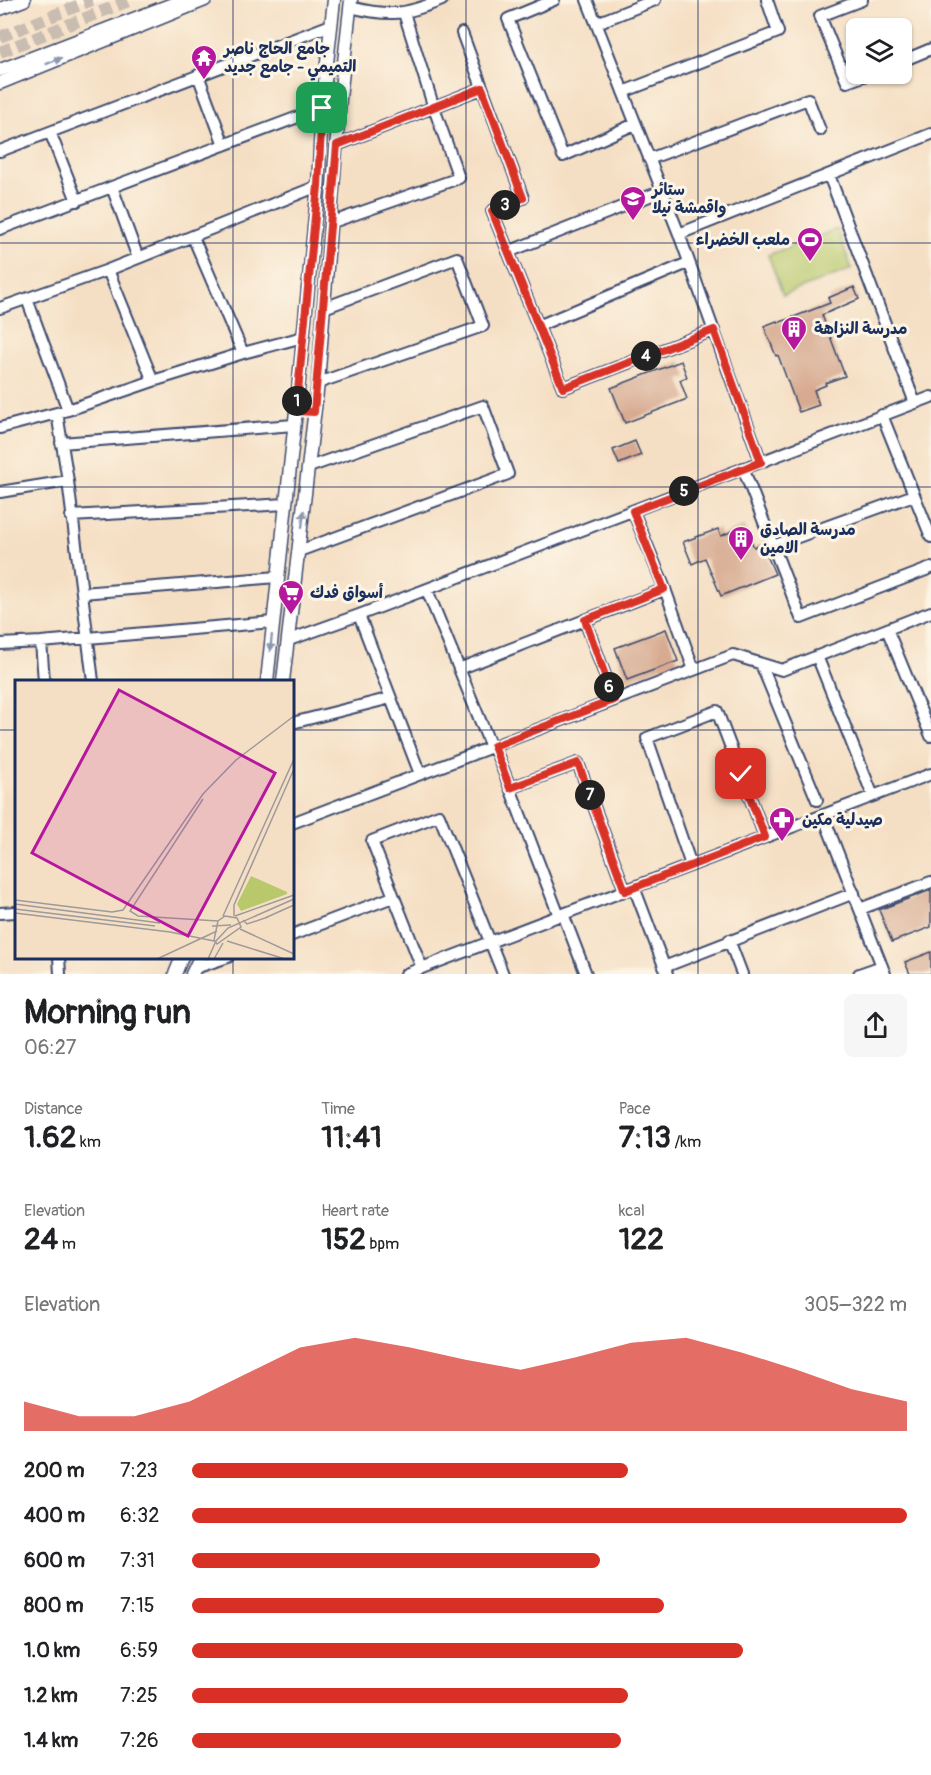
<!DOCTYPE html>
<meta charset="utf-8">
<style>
:root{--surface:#fff;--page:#f6f6f6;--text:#202124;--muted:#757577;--accent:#d93025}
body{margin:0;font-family:Pangolin,"Playpen Sans Arabic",sans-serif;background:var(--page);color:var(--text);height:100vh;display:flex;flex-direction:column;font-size:22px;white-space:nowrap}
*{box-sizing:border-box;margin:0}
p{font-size:20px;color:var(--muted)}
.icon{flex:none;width:33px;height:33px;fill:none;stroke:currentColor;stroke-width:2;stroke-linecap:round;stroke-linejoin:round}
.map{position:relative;height:974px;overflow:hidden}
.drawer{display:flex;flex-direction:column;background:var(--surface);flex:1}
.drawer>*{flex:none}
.fabs{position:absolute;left:846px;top:18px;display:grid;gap:12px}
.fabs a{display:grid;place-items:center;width:66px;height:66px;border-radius:9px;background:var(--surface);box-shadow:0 2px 4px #0004;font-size:30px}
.pin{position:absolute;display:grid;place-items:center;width:51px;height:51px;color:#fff;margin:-26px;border-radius:12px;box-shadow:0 3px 9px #0006}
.km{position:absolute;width:30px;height:30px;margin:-15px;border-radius:50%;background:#222;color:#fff;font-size:16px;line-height:30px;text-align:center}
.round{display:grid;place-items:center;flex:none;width:63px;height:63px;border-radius:9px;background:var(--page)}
.summary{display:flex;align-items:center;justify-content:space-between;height:102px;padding:0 24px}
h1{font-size:33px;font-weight:700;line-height:45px}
.stats{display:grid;grid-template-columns:repeat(3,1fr);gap:9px;height:102px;padding:6px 24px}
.stats div{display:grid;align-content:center}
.stats b{font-size:30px;font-weight:700}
.stats small{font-size:16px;font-weight:400}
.stats p{font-size:16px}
.chart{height:168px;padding:12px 24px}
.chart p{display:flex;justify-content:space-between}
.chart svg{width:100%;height:108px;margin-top:6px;fill:var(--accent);opacity:.7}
ul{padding:0 24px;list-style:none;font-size:20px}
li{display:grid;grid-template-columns:96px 72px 1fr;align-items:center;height:45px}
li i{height:15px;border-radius:8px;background:var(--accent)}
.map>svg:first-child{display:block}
.pitch{fill:#b8c86b;stroke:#6a7c64;stroke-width:1.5}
.building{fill:#d7aa91}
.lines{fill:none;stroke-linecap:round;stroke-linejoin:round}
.major-tunnel{stroke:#c9bcb0;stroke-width:12;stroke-dasharray:12 6;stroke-linecap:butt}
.minor-casing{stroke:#3c496d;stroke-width:14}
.major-casing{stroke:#3c496d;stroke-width:15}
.minor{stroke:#fff;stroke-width:10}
.major{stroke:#fff;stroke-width:12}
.oneway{fill:#8d97ae}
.route-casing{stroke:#fff;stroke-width:12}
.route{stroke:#d93025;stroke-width:8}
.grid{fill:none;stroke:#1b2f5e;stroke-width:1.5;stroke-opacity:0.55}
.labels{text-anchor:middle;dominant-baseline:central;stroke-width:6;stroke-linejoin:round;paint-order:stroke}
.poi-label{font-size:16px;font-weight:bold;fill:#1b2f5e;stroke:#fcf5e5;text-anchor:start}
.inset-road{fill:none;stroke:#9e999b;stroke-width:1.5}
.view{fill:#b5179e;fill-opacity:0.15;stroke:#b5179e;stroke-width:3}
.inset-edge{fill:none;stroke:#1b2f5e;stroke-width:3}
</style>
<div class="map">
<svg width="931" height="974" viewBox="0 0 931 974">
<rect width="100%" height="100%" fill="#fcf5e5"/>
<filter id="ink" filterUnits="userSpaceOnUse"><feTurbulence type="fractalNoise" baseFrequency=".0167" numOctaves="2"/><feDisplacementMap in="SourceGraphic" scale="12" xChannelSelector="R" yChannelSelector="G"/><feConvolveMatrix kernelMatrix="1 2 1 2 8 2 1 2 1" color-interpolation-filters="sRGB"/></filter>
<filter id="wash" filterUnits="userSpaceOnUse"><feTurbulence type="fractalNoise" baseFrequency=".008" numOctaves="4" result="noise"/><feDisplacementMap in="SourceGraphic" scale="24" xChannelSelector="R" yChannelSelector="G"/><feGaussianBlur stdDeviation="1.35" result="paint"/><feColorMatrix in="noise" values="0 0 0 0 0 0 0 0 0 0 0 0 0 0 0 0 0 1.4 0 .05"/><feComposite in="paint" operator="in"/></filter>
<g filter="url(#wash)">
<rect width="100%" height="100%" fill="#f5dfc4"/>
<path class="pitch" d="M837,229L852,269L783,295L768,255Z"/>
<g id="blocks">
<path class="building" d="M854,287L859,299L822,315L845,376L825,383L826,385L814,390L819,405L799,412L778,355L776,356L764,326L777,321L778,323L830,303L828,298Z
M681,361L687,377L680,380L687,399L625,423L611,388Z
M635,441L641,455L619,464L613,450Z
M744,526L754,547L762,544L775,574L721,596L705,558L692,564L683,542L718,529L721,536Z
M666,629L678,661L627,680L615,648Z
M931,890V927L892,942L879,910Z
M931,952V974H910L905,962Z"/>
</g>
</g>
<g filter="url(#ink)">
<use href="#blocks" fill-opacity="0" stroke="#3c496d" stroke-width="1.5"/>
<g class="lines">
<path class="major-tunnel" d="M0,37L92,0
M0,52L131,0"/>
<defs>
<path id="minor" d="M554,0L508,19L563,156L635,124
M587,0L679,234L761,462
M862,0L820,16L847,82L869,74
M350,7C390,17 404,15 442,0
M597,23L655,0
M462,33L523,198L492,211L563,388L714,330
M902,61L931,49
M198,75L224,145
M623,92L778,32L767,0
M50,132L77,201
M337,145L482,88
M0,151L331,25
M649,159L808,99L820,130
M829,175L915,403
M112,187L138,258
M330,223L459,178L434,108L404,13
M0,229L322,108
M679,234L931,134
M193,237L243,353
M508,252L662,191
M108,270L153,381
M27,299L68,410
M0,308L108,270L318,186
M538,326L688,263
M318,383L483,326L457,258L324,308
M57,413L68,481L93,681
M882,415L931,537
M0,428L68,410L153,381L243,353L303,337
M61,443L294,425
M743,468L801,618L931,568
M0,492L68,481
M633,511L665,589L694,670
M71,516L286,504
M773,546L914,495
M299,551L508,474L483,406L309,467
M427,590L491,747
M82,593L277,577
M359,615L420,774
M585,620L614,700
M887,629L931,736
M289,640L359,615L931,397
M41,642L44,681
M0,644L41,642L273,622
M817,656L873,796
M761,664L817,800
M459,669L665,589
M292,723L391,698
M494,746L559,916
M510,788L578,763L625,891
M823,815L885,974
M292,823L733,655L782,670L931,612
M691,865L647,738L717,711L765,837
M634,887L667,974
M860,909L931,882
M0,913L16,912
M563,914L586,974
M292,935L393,897
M729,940L742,974
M59,957L60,974
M664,967L854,893
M195,968L228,957
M422,968L372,841L439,815L503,974
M406,974L931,774
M859,974L882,966"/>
<path id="major" d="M0,9L24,0
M0,70L183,0
M0,83L205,0
M267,681L296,411L318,186L322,108L334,0
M283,681L318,383L340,98L351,0
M175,974L182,957
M192,974L200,957"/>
</defs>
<use href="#minor" class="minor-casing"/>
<use href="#major" class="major-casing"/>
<use href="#minor" class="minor"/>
<use href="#major" class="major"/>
</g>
<defs><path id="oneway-solid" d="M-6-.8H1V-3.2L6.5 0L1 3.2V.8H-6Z" transform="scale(1.5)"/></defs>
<g class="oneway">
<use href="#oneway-solid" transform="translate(54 61) rotate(-22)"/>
<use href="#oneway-solid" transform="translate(303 519) rotate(-83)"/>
<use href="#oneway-solid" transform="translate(271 643) rotate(96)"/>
</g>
</g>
<g class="lines" filter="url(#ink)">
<defs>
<path id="route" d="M322,108L318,186L296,411L314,412L337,145L482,88L523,198L492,211L563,388L714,330L761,462L633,511L664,589L585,620L614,700L494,746L510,788L578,763L625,891L765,837L741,774"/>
</defs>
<use href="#route" class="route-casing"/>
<use href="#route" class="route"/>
</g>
<path class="grid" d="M233,0V681M466,0V974M698,0V974M0,243H931M0,487H931M0,730H16M292,730H931M233,957V974"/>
<defs>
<symbol id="temple-pin" viewBox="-11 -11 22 30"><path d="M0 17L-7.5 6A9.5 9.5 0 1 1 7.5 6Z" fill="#b5179e" stroke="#fcf5e5"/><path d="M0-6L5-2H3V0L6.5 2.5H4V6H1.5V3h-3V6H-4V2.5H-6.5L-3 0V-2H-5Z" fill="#fff"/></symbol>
<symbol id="school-pin" viewBox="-11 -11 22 30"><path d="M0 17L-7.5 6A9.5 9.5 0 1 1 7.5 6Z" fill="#b5179e" stroke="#fcf5e5"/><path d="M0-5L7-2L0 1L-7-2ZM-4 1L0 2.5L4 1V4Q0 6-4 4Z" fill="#fff"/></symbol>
<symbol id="stadium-pin" viewBox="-11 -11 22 30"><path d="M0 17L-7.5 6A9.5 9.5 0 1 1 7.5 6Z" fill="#b5179e" stroke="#fcf5e5"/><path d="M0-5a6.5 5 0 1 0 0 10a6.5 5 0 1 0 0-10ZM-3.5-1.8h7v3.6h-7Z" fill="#fff"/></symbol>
<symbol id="building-pin" viewBox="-11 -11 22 30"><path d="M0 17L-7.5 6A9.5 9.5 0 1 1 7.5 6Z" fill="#b5179e" stroke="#fcf5e5"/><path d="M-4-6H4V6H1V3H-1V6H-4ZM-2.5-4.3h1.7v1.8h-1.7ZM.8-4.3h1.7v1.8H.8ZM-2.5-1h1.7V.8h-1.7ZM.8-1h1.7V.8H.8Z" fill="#fff"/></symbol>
<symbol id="supermarket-pin" viewBox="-11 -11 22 30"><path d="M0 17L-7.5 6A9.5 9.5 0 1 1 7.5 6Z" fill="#b5179e" stroke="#fcf5e5"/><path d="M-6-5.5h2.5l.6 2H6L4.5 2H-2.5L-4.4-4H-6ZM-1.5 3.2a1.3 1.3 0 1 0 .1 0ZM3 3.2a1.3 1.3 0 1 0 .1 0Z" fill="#fff"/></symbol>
<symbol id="pharmacy-pin" viewBox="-11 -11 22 30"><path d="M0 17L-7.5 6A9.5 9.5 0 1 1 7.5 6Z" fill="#b5179e" stroke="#fcf5e5"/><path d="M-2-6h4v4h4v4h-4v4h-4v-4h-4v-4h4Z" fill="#fff"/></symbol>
</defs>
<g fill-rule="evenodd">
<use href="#temple-pin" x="189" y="43" width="30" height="40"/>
<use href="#school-pin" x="618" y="184" width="30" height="40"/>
<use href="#stadium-pin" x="795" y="225" width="30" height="40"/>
<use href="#building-pin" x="779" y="314" width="30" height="40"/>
<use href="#building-pin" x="726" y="524" width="30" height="40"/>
<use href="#supermarket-pin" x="276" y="578" width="30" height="40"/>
<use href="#pharmacy-pin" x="767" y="805" width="30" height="40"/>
</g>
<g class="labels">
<g class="poi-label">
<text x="224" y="49">جامع الحاج ناصر<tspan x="224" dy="18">التميمي - جامع جديد</tspan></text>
<text x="652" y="190">ستائر<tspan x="652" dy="18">واقمشة نيلا</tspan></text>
<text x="790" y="240" text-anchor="end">ملعب الخضراء</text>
<text x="814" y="329">مدرسة النزاهة</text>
<text x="760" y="530">مدرسة الصادق<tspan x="760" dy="18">الامين</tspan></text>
<text x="310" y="593">أسواق فدك</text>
<text x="802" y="820">صيدلية مكين</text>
</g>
</g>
<g transform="translate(15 680)">
<rect width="279" height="279" fill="#f5dfc4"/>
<path d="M236,196L272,212V214L226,231L222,224Z" fill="#b8c86b"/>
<path class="inset-road" d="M188,119L115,231L123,236L203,241M0,220L97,232L108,230L188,114L221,80L279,36M0,224L145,243M0,229L140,246M0,233L155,252L199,261M208,236L279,79M210,236L222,238L226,247L202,264L199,260L203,241ZM219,236V225L279,89M220,236L279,215M250,238L279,225M228,240L232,244L253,237M197,246L216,245M225,249L279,274M212,261L270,279M142,279L202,251M193,279L201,261L213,248L279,219M199,279L208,263"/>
<path class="view" d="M104,10L260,93L173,256L17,173Z"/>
<rect width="279" height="279" class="inset-edge"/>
</g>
</svg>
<div class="fabs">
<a><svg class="icon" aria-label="layers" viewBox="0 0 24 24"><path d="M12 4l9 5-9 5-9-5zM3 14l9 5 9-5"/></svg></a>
</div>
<div class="pin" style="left:322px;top:108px;background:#1e9e55"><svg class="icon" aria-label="arrive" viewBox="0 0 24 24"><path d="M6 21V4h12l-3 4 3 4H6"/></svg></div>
<div class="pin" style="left:741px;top:774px;background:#d93025"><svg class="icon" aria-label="check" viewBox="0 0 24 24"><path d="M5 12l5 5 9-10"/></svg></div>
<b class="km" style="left:297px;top:401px">1</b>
<b class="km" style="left:505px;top:205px">3</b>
<b class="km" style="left:646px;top:356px">4</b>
<b class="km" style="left:684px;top:491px">5</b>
<b class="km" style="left:609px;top:687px">6</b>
<b class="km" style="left:590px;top:795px">7</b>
</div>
<section class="drawer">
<div class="summary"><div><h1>Morning run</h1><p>06:27</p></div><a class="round"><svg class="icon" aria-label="share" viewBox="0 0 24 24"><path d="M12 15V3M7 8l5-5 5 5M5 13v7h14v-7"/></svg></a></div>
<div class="stats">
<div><p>Distance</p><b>1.62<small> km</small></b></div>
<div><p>Time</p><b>11:41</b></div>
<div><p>Pace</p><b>7:13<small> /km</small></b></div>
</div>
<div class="stats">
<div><p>Elevation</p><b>24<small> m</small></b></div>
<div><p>Heart rate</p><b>152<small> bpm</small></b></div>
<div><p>kcal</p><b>122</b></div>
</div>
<div class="chart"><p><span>Elevation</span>305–322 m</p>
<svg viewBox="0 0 160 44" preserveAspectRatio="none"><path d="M0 44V32L10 38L20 38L30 32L40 21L50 10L60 6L70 10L80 15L90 19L100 14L110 8L120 6L130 12L140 19L150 27L160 32V44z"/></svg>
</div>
<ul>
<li><b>200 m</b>7:23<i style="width:61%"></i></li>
<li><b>400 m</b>6:32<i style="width:100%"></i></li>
<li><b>600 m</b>7:31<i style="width:57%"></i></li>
<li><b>800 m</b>7:15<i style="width:66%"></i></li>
<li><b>1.0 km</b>6:59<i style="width:77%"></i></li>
<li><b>1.2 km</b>7:25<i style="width:61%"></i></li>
<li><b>1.4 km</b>7:26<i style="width:60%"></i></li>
</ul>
</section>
